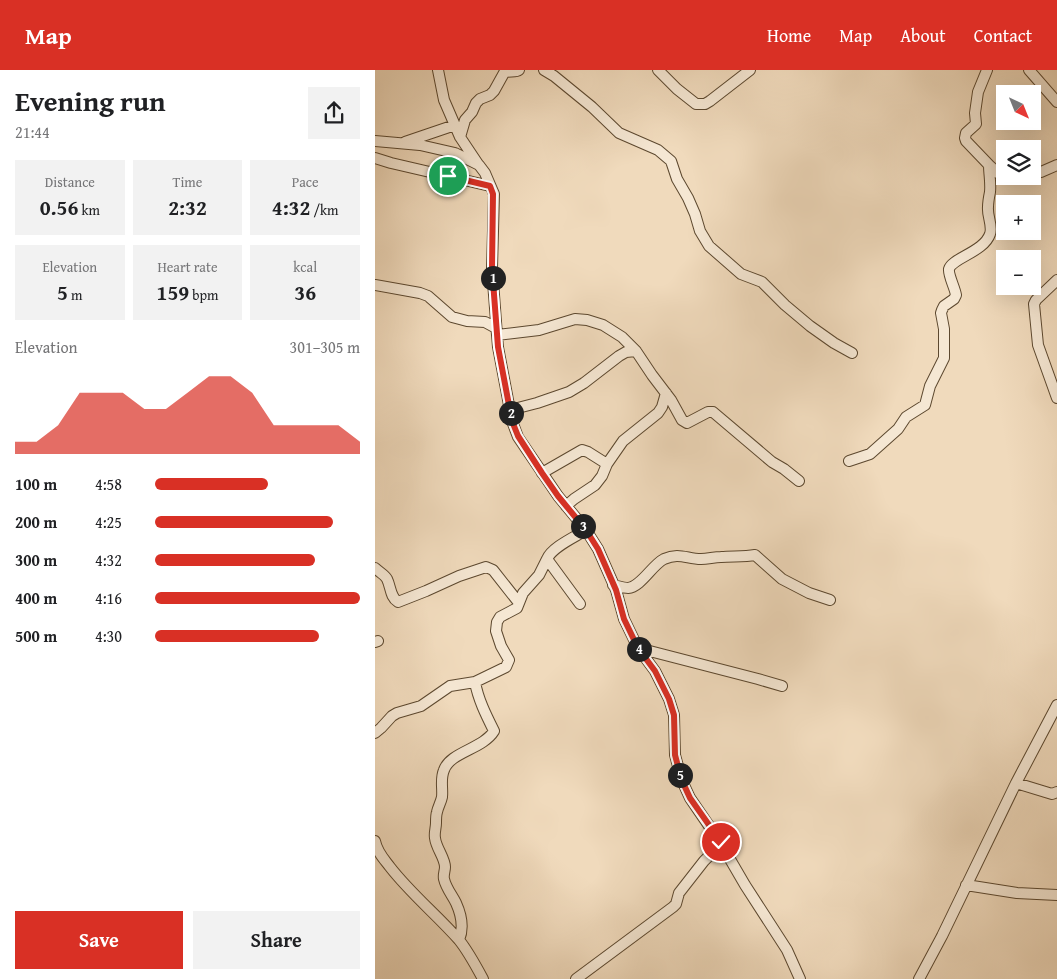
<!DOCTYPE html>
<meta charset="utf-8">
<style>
:root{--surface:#fff;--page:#f2f2f2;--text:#202124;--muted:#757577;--accent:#d93025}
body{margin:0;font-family:"Gentium Book Plus",serif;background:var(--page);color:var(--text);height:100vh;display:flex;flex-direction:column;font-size:19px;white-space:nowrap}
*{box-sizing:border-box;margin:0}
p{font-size:16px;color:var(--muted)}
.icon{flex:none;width:28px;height:28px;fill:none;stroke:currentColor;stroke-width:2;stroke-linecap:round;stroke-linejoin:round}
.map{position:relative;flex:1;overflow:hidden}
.side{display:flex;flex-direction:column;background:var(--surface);width:375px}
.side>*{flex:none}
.needle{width:32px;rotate:137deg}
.controls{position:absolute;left:621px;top:15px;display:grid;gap:10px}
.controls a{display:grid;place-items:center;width:45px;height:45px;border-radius:0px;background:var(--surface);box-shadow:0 5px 20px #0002;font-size:25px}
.pin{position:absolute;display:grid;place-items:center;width:42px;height:42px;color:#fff;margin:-21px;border:2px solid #fff;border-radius:50%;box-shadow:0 1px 5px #0007}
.km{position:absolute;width:25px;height:25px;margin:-12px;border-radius:50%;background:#222;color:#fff;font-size:14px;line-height:25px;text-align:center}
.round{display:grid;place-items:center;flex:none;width:52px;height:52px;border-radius:0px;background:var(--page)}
.summary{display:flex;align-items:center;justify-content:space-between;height:85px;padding:0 15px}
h1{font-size:28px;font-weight:600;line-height:38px}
.metrics{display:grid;grid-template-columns:repeat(3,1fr);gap:8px;height:85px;padding:5px 15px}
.metrics div{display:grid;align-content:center;border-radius:0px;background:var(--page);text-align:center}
.metrics b{font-size:21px;font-weight:600}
.metrics small{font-size:14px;font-weight:400}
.metrics p{font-size:14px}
.chart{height:140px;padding:10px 15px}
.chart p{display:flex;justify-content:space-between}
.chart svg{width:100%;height:90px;margin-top:5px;fill:var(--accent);opacity:.7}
.button{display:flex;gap:10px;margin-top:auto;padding:10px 15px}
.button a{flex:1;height:58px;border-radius:0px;background:var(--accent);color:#fff;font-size:20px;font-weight:600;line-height:58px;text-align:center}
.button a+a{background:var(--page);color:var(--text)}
ul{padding:0 15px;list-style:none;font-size:16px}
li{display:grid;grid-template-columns:80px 60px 1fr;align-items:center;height:38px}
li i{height:12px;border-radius:6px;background:var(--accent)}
header{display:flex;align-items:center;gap:30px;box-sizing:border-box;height:70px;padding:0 25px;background:var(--accent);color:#fff}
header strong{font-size:24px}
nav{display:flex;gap:28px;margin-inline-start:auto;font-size:18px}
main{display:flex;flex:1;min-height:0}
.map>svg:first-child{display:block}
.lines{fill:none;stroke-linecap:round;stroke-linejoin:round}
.street-casing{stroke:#5c482f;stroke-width:12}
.street{stroke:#f5e7d3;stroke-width:10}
.route-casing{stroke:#fff;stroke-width:10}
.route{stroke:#d93025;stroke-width:6}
</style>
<header>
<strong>Map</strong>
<nav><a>Home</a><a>Map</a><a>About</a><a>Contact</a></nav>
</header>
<main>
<section class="side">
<div class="summary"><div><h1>Evening run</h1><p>21:44</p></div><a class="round"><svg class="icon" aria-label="share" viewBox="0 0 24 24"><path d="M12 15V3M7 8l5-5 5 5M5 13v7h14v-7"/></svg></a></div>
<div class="metrics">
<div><p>Distance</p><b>0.56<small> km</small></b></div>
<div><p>Time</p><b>2:32</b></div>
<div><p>Pace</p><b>4:32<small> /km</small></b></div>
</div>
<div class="metrics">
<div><p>Elevation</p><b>5<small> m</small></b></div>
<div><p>Heart rate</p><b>159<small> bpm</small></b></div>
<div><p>kcal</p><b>36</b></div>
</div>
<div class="chart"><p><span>Elevation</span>301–305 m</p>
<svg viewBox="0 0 160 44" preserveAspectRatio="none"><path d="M0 44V38L10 38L20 30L30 14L40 14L50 14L60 22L70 22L80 14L90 6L100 6L110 14L120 30L130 30L140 30L150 30L160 38V44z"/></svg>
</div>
<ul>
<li><b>100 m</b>4:58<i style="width:55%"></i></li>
<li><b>200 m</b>4:25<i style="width:87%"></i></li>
<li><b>300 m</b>4:32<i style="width:78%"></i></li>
<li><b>400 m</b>4:16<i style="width:100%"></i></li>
<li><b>500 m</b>4:30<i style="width:80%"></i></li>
</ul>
<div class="button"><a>Save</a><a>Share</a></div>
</section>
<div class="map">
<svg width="682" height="909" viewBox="0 0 682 909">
<rect width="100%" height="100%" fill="#f0dabc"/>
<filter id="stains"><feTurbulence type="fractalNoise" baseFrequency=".004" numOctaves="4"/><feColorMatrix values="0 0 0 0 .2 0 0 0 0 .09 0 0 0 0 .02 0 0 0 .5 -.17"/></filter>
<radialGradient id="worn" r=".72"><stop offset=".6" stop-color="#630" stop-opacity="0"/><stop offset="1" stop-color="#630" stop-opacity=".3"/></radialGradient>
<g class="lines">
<defs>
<path id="street" d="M63,0L69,30L85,67L103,94
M169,0L179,6L217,37L244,63L283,80L296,91L302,109L313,128L320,144L325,161L334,176L366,204L387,212L410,235L435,256L459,273L477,283
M283,0L302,19L321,34H330L335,31L375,0
M654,0L682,32
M85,67L90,50L97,42L101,33L105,29L115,25L119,21L129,3C134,0 140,3 144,0
M0,71L45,75L80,83L104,95L110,103L119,124L117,198L122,265L123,277L137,351L143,367L183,426L211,460L223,479L241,520L249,549L263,578L280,601L294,629L299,645L300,685L304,700L309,715L315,728L345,772L370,815L412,880L425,909
M30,72L80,55
M0,88L16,93L115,116
M614,95C629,108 627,111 648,106
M658,104L666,102L682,95
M682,210L661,230L659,234L663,275L682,328
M0,215L45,223L53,226L77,247L92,251L110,252L121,258
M122,265L164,260L200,249L212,250L228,255L247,267L261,281L277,305L296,330L307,350L312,353L333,342H338L397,392L409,399L424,411
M135,340L162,333L194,322L209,313L244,286L251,282L261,281
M474,391L495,384L523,359L531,347L550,335L555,316L569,288V259L566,243L567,240L569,236L579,229L581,225C580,218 573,205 574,199C577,188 609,182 615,164C618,156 612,146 613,137C613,132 614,127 615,122C616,113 614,104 614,95L591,71L590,68L591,63L601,54L600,43L603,22L612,0
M167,403L207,380L213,382L232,394
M191,436L199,429L220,415L227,406L232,394L248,371L283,343L287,337L291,323
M0,498C4,502 10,505 12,509C16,517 15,527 23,532L51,521L84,506L111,497L118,500L144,533
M238,515C243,516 249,518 253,518C266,517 277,495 289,489C304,482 312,489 326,489C333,489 339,487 346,487C357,486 369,487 380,485L407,509L434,523L455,530
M205,534L172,489C177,477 200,467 211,460
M0,572L3,571
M263,578L383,609L407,616
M0,663L6,658L17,646L22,643L46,636L75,616L100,612L131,597L134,590L126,576L121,561L122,552L125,547L142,538L148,523L164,505L172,489
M641,713L677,724L682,722
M0,771C2,782 9,789 15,797C36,824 62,845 84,870C93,881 101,896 108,909
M591,815L642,823L682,825
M84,870C89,858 86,844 81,833C77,825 71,818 69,809C68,805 70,801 70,797C70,788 61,778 60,768C59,763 61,758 61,753C61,749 61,745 62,742C63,737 66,732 67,727C68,718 65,709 69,700C75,682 108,679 119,661C111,645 103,629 100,612
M201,909L298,837L301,834L304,823L329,791L338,782L348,776
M544,909L567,866L641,713L682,635"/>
</defs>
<use href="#street" class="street-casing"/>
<use href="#street" class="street"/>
</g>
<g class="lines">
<defs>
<path id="route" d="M73,106L115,116L118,124L117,198L123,277L137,351L143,366L167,403L183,426L211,460L223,479L241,520L249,549L263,578L280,601L294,629L299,645L300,685L304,700L309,715L315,728L346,772"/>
</defs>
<use href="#route" class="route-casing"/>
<use href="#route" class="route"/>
</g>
<rect width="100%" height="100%" filter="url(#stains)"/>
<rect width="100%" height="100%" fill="url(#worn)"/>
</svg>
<div class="controls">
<a><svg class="needle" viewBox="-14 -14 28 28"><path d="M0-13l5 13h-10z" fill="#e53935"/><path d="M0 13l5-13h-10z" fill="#757577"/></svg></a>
<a><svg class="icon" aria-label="layers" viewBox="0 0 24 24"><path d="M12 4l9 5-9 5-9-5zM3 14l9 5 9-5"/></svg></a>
<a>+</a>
<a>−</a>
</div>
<div class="pin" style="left:73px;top:106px;background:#1e9e55"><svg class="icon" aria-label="arrive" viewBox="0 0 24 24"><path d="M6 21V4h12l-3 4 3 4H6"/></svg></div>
<div class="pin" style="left:346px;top:772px;background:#d93025"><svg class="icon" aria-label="check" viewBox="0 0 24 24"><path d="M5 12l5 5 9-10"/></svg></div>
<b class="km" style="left:118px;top:208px">1</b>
<b class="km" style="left:136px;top:343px">2</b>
<b class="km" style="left:208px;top:456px">3</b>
<b class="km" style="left:264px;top:579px">4</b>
<b class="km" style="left:305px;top:705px">5</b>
</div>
</main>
